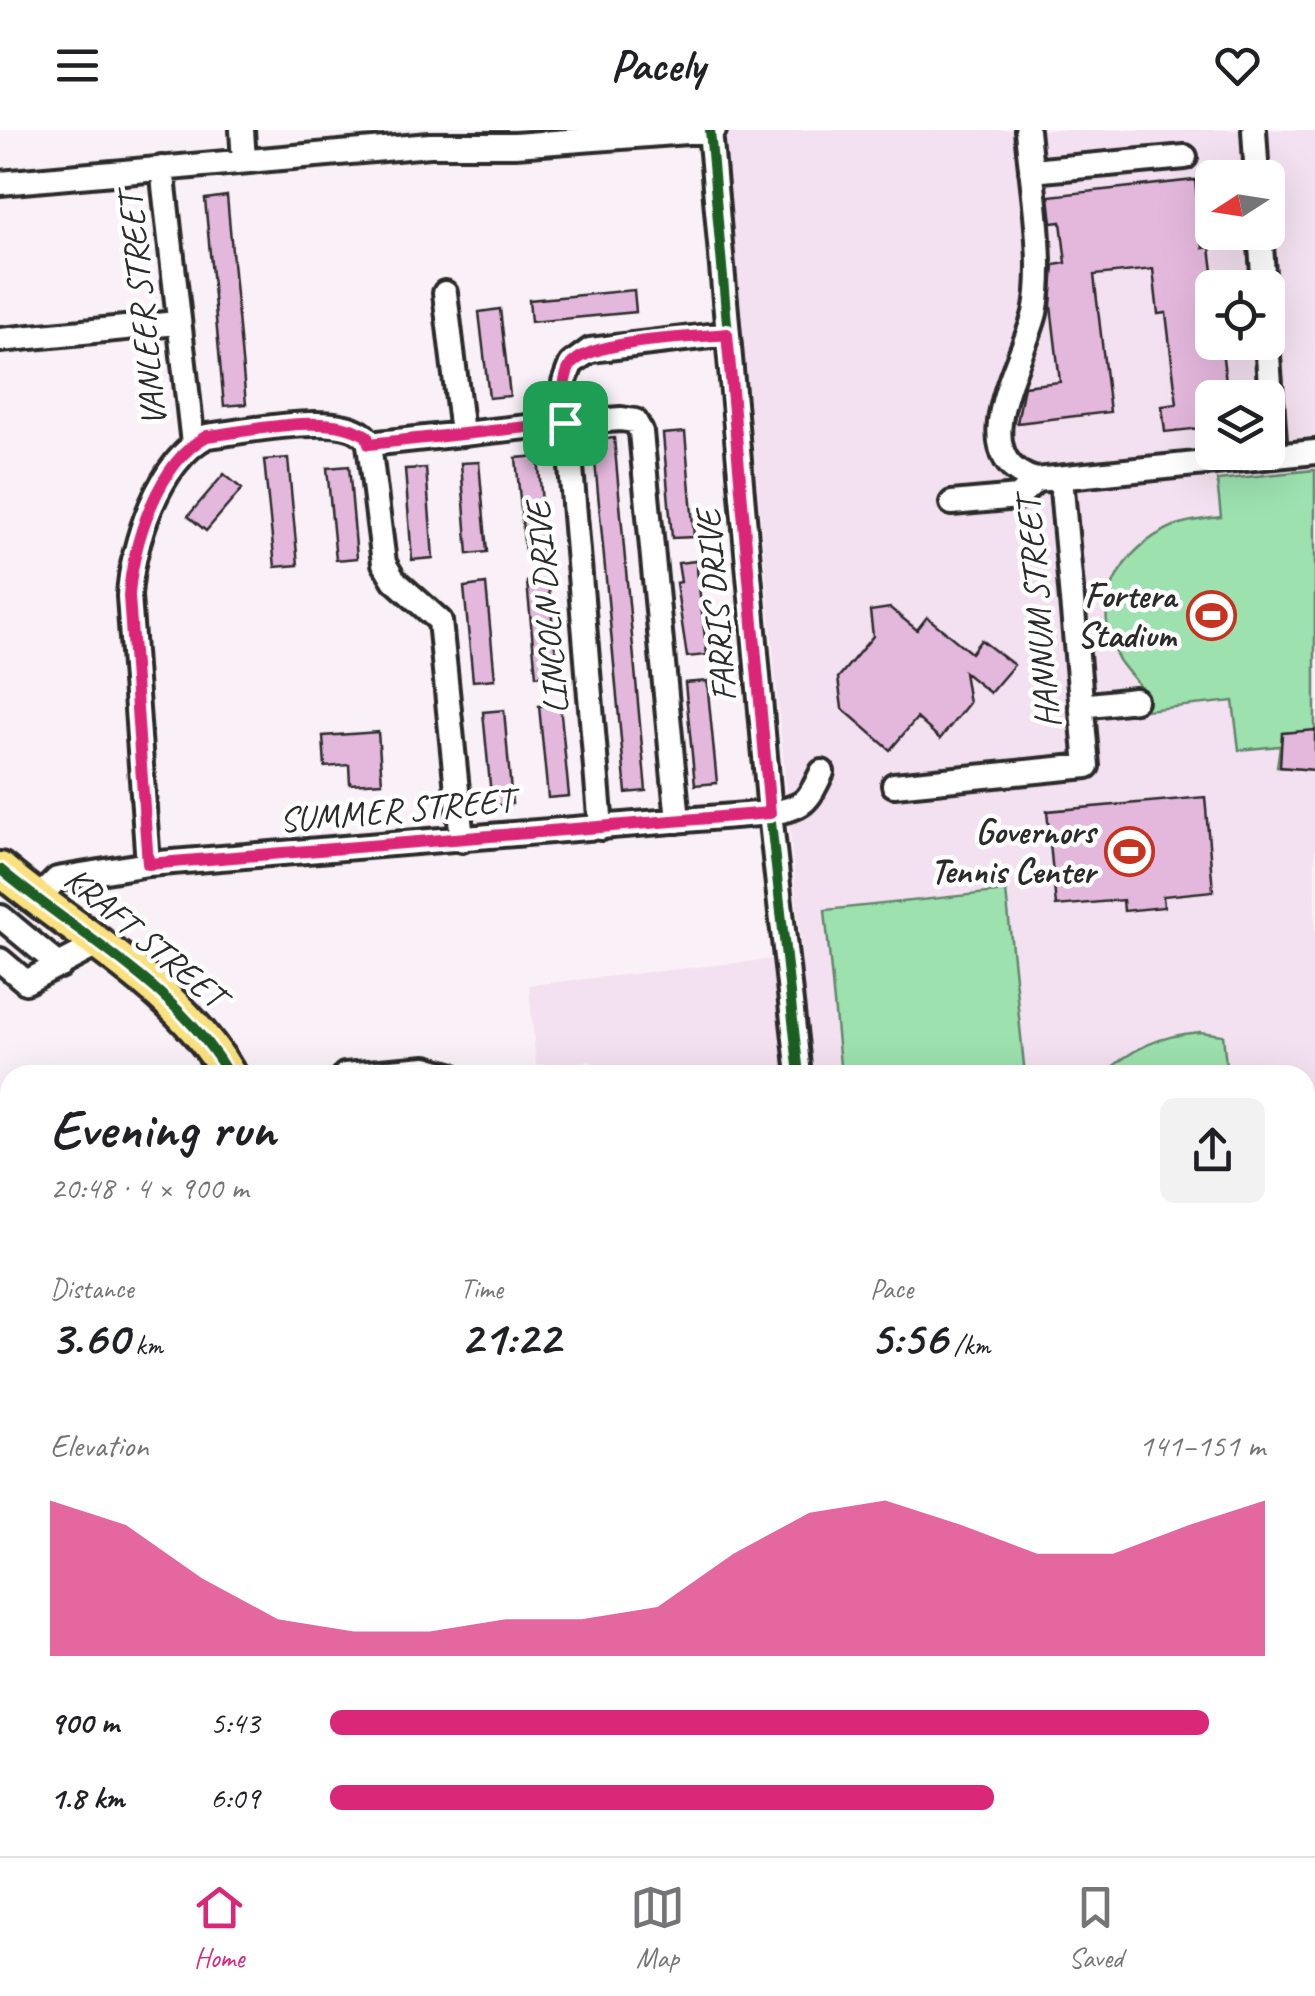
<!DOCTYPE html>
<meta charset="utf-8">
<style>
:root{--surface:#fff;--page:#f2f2f2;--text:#202124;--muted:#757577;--line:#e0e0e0;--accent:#db2777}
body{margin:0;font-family:Caveat,sans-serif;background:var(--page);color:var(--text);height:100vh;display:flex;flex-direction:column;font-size:38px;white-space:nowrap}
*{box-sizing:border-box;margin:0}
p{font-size:32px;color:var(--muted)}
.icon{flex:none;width:55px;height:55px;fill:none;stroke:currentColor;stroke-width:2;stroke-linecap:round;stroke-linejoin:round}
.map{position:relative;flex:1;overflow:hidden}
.side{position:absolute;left:0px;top:935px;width:1315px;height:792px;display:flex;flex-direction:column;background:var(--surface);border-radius:30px 30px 0 0;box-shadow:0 10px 40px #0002}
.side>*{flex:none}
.needle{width:65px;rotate:258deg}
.buttons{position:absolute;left:1195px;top:30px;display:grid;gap:20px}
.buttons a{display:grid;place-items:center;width:90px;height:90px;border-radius:15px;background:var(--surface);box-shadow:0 10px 40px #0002;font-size:50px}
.pin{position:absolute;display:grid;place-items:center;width:85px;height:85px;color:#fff;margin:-42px;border-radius:20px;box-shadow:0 5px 15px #0006}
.round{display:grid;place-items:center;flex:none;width:105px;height:105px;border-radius:15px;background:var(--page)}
.summary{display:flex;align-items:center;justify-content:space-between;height:170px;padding:0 50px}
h1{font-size:55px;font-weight:700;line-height:75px}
.stats{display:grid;grid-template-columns:repeat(3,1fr);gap:15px;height:170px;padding:10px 50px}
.stats div{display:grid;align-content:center}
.stats b{font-size:50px;font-weight:700}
.stats small{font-size:28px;font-weight:400}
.stats p{font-size:28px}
.chart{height:280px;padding:20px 50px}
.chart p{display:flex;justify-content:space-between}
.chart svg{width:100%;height:180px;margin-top:10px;fill:var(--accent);opacity:.7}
ul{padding:0 50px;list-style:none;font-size:32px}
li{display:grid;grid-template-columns:160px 120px 1fr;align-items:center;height:75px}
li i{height:25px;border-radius:12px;background:var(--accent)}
header{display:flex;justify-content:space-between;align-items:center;height:130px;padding:0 50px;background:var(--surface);font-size:45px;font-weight:700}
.menu{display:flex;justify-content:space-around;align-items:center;height:140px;border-top:2px solid var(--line);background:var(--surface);font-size:28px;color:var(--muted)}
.menu a{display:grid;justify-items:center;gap:5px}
.menu .selected{color:var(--accent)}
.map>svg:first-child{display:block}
.built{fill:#f3e0f0;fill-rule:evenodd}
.green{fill:#9ce1ae;stroke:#64866c;stroke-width:2.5}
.building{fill:#e4b8dd;stroke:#2b2b2b;stroke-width:2.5}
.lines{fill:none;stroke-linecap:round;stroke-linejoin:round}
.minor-casing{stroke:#2b2b2b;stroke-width:30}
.highway-casing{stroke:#2b2b2b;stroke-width:40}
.minor{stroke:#fff;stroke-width:22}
.highway{stroke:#fae180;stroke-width:32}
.cycleway-casing{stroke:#fff;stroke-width:16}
.cycleway{stroke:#1b5e20;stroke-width:10}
.route-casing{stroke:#fff;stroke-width:20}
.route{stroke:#db2777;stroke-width:12}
.labels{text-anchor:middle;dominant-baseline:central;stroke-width:9;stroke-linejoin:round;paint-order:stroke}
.street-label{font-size:35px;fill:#2b2b2b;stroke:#fff}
.poi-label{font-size:35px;font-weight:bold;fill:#2b2b2b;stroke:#fff;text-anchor:end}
</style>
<header><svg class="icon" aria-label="menu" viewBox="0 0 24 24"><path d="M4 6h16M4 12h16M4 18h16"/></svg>Pacely<svg class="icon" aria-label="heart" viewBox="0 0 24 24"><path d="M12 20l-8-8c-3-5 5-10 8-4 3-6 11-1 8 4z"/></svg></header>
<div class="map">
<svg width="1315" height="1726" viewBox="0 0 1315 1726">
<rect width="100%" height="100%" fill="#faf1f8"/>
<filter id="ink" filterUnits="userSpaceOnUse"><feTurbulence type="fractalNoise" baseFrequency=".01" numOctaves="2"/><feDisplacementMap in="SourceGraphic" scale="20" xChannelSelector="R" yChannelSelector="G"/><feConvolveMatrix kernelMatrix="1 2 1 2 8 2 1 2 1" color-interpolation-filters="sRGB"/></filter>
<g filter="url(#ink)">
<path class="built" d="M724,0H1315V1621L1305,1623V945H593L591,931L536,935L529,855L802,826ZM1212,48H1268V102H1212ZM1212,158H1268V212H1212ZM1212,268H1268V322H1212Z"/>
<path class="green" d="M1315,340V640L1277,637L1280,616L1239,620L1233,571L1136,581L1134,559L1139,555C1133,547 1125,539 1119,530C1087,475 1121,418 1174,396C1189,390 1206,389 1221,387L1217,350Z
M1006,761L1025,945H841L825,780Z
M1200,902L1223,905L1227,945H1104C1130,918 1164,905 1200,902Z"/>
<path class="building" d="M1195,50L1203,118L1210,117L1215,158H1212V212H1221L1228,268H1212V297L1165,302L1162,276L1177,274L1166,183L1158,184L1153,139L1094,145L1110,282L1017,293L1024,256L1060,252L1051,176L1054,135L1066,133L1061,92L1052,93L1049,66Z
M227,66L246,274L224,276L205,69Z
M634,160L636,182L531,192L529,170Z
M500,179L510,266L489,268L479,182Z
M685,302L694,407L672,408L663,304Z
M614,308L646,661L626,663L593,310Z
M538,326L546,420L525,422L516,328Z
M288,328L298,435L275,437L264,330Z
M479,332L487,422L468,424L461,333Z
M349,336L357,428L336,430L327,338Z
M426,338L433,428L412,430L405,339Z
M224,344L242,359L206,401L188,386Z
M696,431L707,525L687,527L676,453L681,452L678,433Z
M548,450L558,544L536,546L527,452Z
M486,454L495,549L473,551L464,457Z
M890,478L917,500L927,487L971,523L981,510L1014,535L990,563L964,542L969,573L940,609L917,588L890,620L842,578L838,548L873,506L870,481Z
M707,551L717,653L695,655L685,553Z
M560,574L569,666L548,668L539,576Z
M504,580L512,674L492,676L483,582Z
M1315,600V640L1280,637L1282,603Z
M378,602L382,652L350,654L349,635L325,637L323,606Z
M1205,667L1213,761L1163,766L1164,777L1124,781L1123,770L1056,776L1047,681Z"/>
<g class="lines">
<defs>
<path id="minor" d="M242,0L244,31
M710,0L770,683L799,945
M1027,0C1031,45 1039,92 1039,137C1039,152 1038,169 1035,183C1024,230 960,328 1036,350L1315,322
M1254,0L1257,48
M162,38L193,314
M1031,41L1185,27
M0,53L430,15H515L714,0
M1260,102L1264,158
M445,163L462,303
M0,210L177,193
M1267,212L1275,326
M369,314L384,433L394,450L440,491L462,710
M952,373L1018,367L1036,350
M1081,576L1135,570
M894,655L1087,636L1061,348
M601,698L564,253L571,234L590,220L727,204
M148,734L129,466C132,415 158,332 207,306C240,303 357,276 369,314L565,293L621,289L635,291L641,302L678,691
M36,770L57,749L148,734L770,683C805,677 807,673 822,642
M1,787L60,836
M0,830L26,852L97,815
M345,945L426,938L450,945
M1305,1092L1315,1091
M0,1225L10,1230
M1305,1345L1315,1361
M1305,1627L1315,1625
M65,1718V1726
M415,1718L417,1726
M649,1718L652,1726
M1055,1718L1057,1726
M1162,1718L1164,1726
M591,1726L622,1718
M756,1726L801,1718"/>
<path id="highway" d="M0,739C76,804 178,856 229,945
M114,1718L116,1726"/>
</defs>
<use href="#minor" class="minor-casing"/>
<use href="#highway" class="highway-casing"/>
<use href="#minor" class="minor"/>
<use href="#highway" class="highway"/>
<defs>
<path id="cycleway" d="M710,0L770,683L799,945
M148,734L129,466C132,415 158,332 207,306C240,303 357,276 369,314L565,293
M0,739C76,804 178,856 229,945"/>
</defs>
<use href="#cycleway" class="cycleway-casing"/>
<use href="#cycleway" class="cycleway"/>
</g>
</g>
<g class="lines" filter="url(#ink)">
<defs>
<path id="route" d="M727,204L770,683L148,734L129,466C132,415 158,332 207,306C253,301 327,281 367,306L369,314L565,293C565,275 561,255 569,238C583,209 694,208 727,204Z"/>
</defs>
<use href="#route" class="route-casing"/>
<use href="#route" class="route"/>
</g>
<defs>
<symbol id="stadium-ring" viewBox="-11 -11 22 22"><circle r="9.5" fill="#fff" stroke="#c8321e" stroke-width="1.5"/><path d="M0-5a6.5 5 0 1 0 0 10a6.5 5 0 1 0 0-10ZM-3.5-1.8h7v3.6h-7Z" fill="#c8321e"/></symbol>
</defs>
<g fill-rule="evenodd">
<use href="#stadium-ring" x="1184" y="458" width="55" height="55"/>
<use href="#stadium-ring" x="1102" y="694" width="55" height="55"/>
</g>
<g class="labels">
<g class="street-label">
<text transform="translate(142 180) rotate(-96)">VANLEER STREET</text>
<text transform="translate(716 476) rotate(-95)">FARRIS DRIVE</text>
<text transform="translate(547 478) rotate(-95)">LINCOLN DRIVE</text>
<text transform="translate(1038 483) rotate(-95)">HANNUM STREET</text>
<text transform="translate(396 680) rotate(-5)">SUMMER STREET</text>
<text transform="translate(145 807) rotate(40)">KRAFT STREET</text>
</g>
<g class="poi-label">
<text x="1176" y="465">Fortera<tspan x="1176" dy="40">Stadium</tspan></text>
<text x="1095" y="701">Governors<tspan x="1095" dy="40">Tennis Center</tspan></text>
</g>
</g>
</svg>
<div class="buttons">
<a><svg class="needle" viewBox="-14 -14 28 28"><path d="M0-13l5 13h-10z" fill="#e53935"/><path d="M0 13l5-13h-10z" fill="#757577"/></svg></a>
<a><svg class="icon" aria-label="locate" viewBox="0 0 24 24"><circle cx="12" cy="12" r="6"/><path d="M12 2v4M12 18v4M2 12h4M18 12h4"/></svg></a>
<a><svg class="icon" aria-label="layers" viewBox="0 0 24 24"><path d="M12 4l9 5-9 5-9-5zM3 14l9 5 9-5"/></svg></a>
</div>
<div class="pin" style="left:565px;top:293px;background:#1e9e55"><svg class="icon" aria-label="arrive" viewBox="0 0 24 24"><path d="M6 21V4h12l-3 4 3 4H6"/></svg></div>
<section class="side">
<div class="summary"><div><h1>Evening run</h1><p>20:48 · 4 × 900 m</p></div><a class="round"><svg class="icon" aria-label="share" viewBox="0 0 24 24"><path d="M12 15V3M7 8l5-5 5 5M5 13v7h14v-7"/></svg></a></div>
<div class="stats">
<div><p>Distance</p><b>3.60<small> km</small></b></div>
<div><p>Time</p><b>21:22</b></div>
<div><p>Pace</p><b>5:56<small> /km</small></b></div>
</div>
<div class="chart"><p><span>Elevation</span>141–151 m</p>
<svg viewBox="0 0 160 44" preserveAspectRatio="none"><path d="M0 44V6L10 12L20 25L30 35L40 38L50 38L60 35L70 35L80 32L90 19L100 9L110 6L120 12L130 19L140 19L150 12L160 6V44z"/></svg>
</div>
<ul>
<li><b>900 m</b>5:43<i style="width:94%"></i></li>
<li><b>1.8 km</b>6:09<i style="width:71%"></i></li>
</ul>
</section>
</div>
<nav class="menu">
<a class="selected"><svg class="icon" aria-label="home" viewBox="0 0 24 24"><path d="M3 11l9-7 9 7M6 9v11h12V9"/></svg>Home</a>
<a><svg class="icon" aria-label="map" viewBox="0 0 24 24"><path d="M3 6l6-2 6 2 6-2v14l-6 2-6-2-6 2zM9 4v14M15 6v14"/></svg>Map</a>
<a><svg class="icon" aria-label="saved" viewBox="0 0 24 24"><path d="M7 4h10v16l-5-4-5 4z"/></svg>Saved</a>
</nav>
